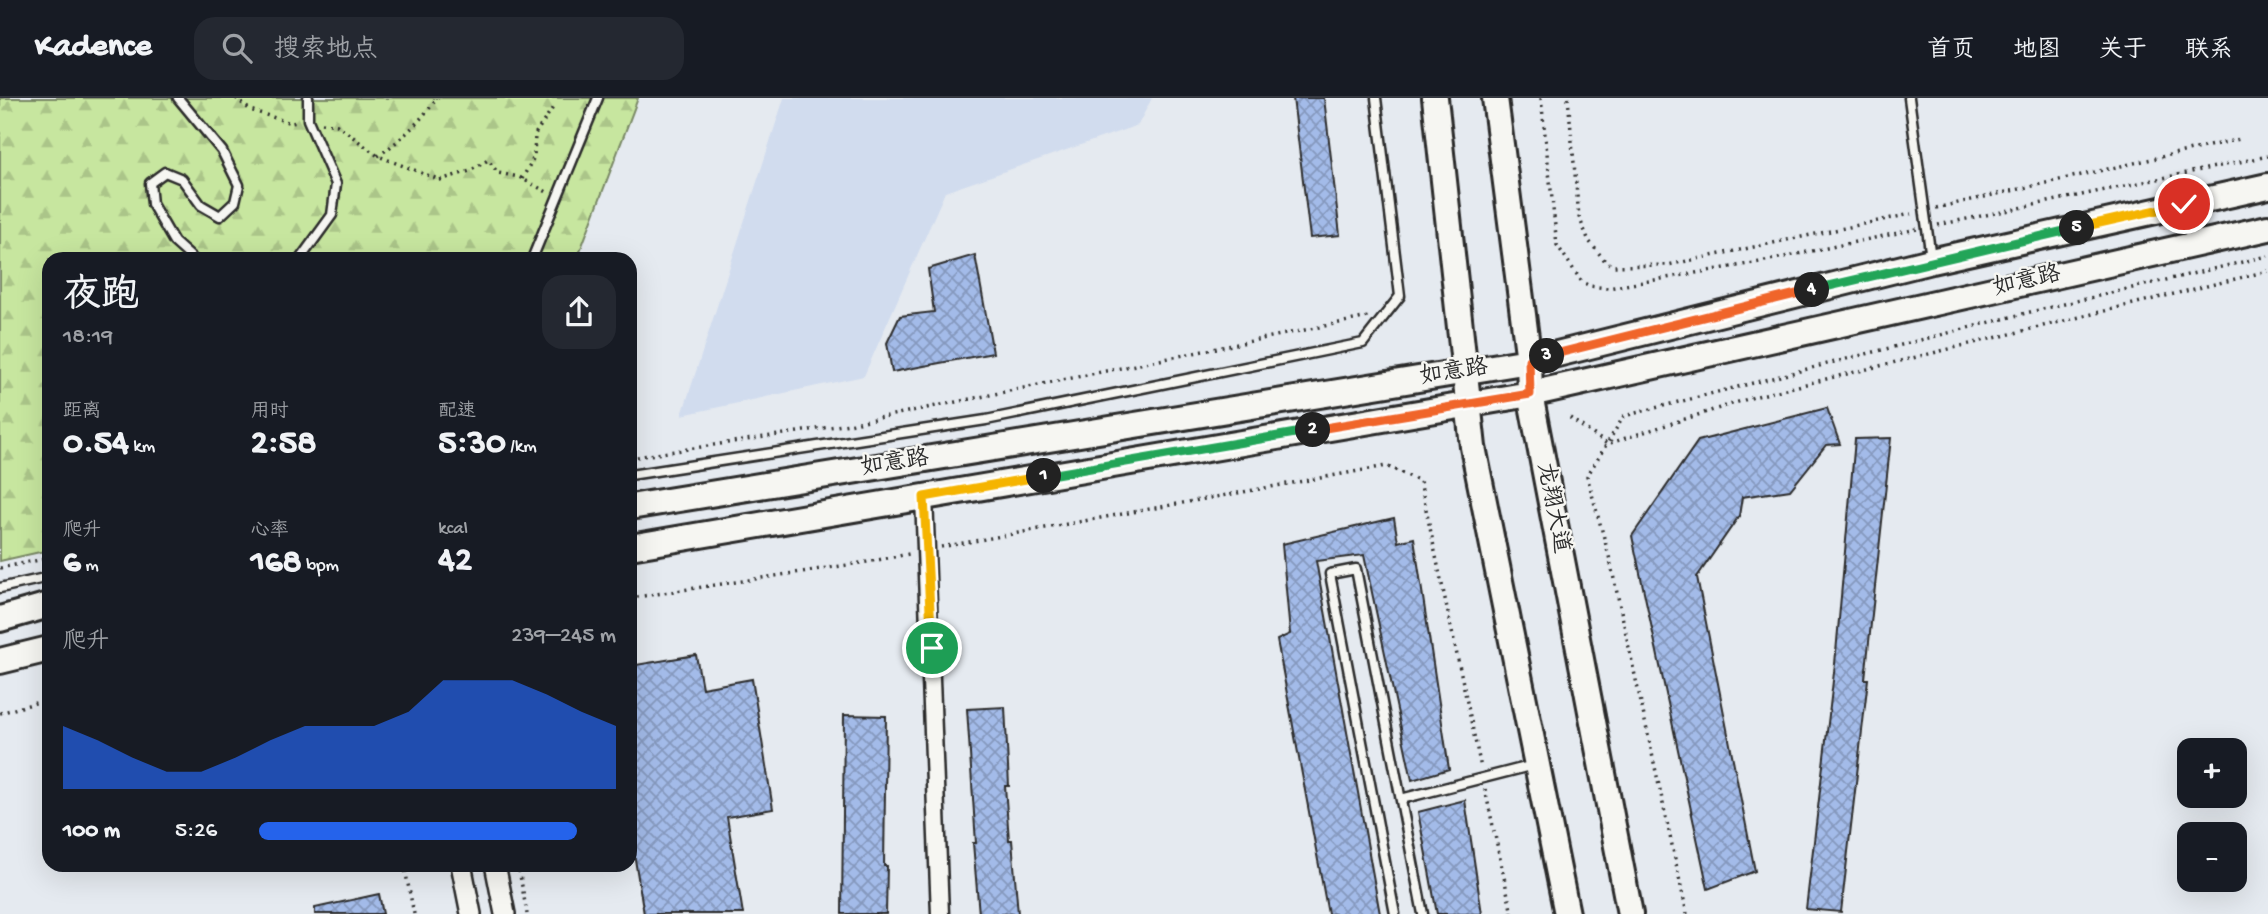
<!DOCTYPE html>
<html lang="zh">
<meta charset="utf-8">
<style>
:root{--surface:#171b24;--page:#242831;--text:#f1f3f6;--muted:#9ea1a6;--line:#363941;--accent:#2563eb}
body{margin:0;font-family:"Gochi Hand","LXGW WenKai TC",sans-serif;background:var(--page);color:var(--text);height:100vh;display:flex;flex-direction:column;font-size:26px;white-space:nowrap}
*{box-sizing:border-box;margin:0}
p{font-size:23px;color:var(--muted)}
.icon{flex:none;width:38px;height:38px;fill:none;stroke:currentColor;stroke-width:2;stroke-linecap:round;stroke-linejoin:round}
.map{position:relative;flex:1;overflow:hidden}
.drawer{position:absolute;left:42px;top:154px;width:595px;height:620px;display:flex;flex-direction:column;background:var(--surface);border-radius:21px;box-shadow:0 7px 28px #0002}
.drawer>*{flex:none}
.controls{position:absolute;left:2177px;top:640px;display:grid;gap:14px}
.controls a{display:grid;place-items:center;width:70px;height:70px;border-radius:14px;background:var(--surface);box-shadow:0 7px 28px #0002;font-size:35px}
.pin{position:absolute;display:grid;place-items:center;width:60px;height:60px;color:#fff;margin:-30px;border:4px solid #fff;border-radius:50%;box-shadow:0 2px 7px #0007}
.km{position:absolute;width:35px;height:35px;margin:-18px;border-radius:50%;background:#222;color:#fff;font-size:19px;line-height:35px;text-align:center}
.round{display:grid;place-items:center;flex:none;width:74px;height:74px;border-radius:21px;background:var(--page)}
.overview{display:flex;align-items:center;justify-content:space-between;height:119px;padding:0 21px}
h1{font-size:38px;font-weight:700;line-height:52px}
.figures{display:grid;grid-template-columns:repeat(3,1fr);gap:10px;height:119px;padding:7px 21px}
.figures div{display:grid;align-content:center}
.figures b{font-size:35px;font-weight:700}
.figures small{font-size:19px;font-weight:400}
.figures p{font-size:19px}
.chart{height:196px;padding:14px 21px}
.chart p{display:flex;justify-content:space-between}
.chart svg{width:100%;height:126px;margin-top:7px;fill:var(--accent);opacity:.7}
ul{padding:0 21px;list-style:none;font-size:23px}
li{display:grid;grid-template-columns:112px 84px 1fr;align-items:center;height:52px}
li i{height:18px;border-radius:9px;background:var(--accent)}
header{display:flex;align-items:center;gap:42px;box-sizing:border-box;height:98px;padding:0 35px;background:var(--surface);border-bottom:2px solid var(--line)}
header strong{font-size:33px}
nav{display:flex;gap:38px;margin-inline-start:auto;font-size:24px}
.search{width:490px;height:63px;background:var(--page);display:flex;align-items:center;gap:18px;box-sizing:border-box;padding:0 24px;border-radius:21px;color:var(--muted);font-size:26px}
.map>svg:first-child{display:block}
.built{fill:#d1dcee}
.forest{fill:url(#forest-firs);stroke:#798865;stroke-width:2}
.building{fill:url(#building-cross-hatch);stroke:#2b2b2b;stroke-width:2}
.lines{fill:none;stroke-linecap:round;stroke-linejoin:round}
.service-casing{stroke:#2b2b2b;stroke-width:13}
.minor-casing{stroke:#2b2b2b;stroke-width:21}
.tertiary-casing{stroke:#2b2b2b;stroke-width:24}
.primary-casing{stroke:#2b2b2b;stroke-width:30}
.path{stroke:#2b2b2b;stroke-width:3.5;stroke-dasharray:2 5;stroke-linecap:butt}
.service{stroke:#f6f6f2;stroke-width:8}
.minor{stroke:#f6f6f2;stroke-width:16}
.tertiary{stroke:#f6f6f2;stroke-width:19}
.primary{stroke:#f6f6f2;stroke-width:24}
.split-1-casing{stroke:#fff;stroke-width:14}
.split-2-casing{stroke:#fff;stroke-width:14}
.split-3-casing{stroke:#fff;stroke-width:14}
.split-4-casing{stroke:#fff;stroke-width:14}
.split-5-casing{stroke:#fff;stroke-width:14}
.split-6-casing{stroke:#fff;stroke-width:14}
.split-1{stroke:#f5b400;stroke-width:9}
.split-2{stroke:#22a559;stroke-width:9}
.split-3{stroke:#f0652b;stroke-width:9}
.split-4{stroke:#f0652b;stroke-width:9}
.split-5{stroke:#22a559;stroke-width:9}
.split-6{stroke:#f5b400;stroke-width:9}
.labels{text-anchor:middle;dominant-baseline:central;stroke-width:5;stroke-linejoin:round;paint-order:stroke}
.street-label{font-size:23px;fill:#2b2b2b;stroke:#f6f6f2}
</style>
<header>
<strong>Kadence</strong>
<div class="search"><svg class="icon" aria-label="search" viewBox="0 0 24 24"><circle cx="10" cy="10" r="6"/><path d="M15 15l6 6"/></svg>搜索地点</div>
<nav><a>首页</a><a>地图</a><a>关于</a><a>联系</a></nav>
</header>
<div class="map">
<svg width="2268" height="816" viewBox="0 0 2268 816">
<defs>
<pattern id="forest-firs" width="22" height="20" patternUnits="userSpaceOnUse" patternTransform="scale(1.75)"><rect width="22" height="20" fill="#c7e69f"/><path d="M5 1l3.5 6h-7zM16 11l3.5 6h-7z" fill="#abc589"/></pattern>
<pattern id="building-cross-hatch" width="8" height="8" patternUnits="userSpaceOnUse" patternTransform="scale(1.75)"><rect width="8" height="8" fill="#a3bbe9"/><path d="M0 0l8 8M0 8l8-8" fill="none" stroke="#8598bd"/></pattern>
</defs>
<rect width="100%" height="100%" fill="#e5eaf0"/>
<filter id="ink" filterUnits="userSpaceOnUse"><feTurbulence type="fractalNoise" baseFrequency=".0143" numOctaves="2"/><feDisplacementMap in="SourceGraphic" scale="14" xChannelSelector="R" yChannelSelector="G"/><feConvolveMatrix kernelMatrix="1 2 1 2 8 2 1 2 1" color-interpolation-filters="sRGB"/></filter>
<g filter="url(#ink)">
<path class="built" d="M784,0H1152L1138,27L945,94L864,278L682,317Z"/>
<path class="forest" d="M0,0H638L577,161H49V452L0,463Z"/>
<path class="building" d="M1293,0H1324L1340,137L1310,140Z
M975,157L993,255L892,274L887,245L900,218L934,214L928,171Z
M1827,310L1840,346L1826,347L1790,392L1742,399L1739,418L1697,479L1755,773L1708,791L1632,438L1698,343Z
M1891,340L1865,581H1868L1841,814L1806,811L1835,566L1855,341Z
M1394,420L1398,444L1414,440L1449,671L1412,682L1364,457L1316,463L1380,816H1328L1277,542L1290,536L1282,446Z
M696,557L702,590L752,581L773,711L727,719L743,816H644L630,731V568Z
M1005,609L1009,688H1005L1009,742H1012L1018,816H979L973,745H976L967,611Z
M844,617L886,618L884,768H887L886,816H842Z
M1465,702L1482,816H1437L1418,714Z
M379,796L383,816H315V810Z"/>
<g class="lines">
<defs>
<path id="service" d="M178,0L222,53L239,87L235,104L220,118L201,107L182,81L165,74L150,85L152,106L174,144L193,161
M1909,0L1931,160
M300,161L332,117L336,86L308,22V0
M532,161L598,0
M630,377L986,322L1363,245L1400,198L1376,0
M0,490L49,479
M1401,701L1534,667
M1395,816L1330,476L1356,471L1423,816"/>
<path id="minor" d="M924,399L940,816"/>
<path id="tertiary" d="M461,766L471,816
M495,766L505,816"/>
<path id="primary" d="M1435,0L1473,349L1567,816
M1495,0L1529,263L1530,296L1630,816
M630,409L1529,263L1931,163L2268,88
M630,449L1530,296L2268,130
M0,521L49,507
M0,563L49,551"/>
</defs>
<use href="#service" class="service-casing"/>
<use href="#minor" class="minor-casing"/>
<use href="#tertiary" class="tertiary-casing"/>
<use href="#primary" class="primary-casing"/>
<path class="path" d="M236,0L250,12L291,25L297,24
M1541,0L1557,147L1582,184L1590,188L1608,190L1760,164L1917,131
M1568,0L1579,119L1589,143L1606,164L1614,168L1668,167L1911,116
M322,25L337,27L378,58L440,82L470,73L488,62L498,75L519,79L547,94
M378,58C402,41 420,24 437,0
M522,81L534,59L535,36L554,8
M1936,110L2240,41
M1938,127L2268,58
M1570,320L1607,346L1757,298L2268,173
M630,360L849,326L1368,219
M941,449L1386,368L1420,383L1481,670
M0,470L49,460
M630,500L867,464L909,456
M0,615L49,601
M1485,691L1512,816
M404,766L414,816
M518,766L527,816
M1687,816L1609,458L1587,378L1624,318L2030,214L2268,158"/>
<use href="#service" class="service"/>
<use href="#minor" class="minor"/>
<use href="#tertiary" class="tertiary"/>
<use href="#primary" class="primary"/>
</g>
</g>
<g class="lines" filter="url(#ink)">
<defs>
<path id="split-1" d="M932,550L924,399L1044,378"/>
<path id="split-2" d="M1044,378L1313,332"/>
<path id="split-3" d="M1313,332L1530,296L1529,262L1547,258"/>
<path id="split-4" d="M1547,258L1812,192"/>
<path id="split-5" d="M1812,192L2077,130"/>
<path id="split-6" d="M2077,130L2184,106"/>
</defs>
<use href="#split-1" class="split-1-casing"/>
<use href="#split-2" class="split-2-casing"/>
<use href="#split-3" class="split-3-casing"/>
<use href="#split-4" class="split-4-casing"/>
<use href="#split-5" class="split-5-casing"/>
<use href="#split-6" class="split-6-casing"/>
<use href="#split-1" class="split-1"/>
<use href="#split-2" class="split-2"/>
<use href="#split-3" class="split-3"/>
<use href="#split-4" class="split-4"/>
<use href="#split-5" class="split-5"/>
<use href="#split-6" class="split-6"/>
</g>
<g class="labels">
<g class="street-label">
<text transform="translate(2027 184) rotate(-13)">如意路</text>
<text transform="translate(1454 275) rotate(-9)">如意路</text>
<text transform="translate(895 366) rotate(-9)">如意路</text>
<text transform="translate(1552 410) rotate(79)">龙翔大道</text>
</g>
</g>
</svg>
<div class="controls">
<a>+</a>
<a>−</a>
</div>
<div class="pin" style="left:932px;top:550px;background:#1e9e55"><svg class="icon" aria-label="arrive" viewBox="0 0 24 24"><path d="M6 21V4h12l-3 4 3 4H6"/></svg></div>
<div class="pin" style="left:2184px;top:106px;background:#d93025"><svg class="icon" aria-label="check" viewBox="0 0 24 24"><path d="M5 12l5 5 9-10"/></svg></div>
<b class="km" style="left:1044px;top:378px">1</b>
<b class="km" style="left:1313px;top:332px">2</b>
<b class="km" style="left:1547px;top:258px">3</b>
<b class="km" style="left:1812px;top:192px">4</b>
<b class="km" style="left:2077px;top:130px">5</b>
<section class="drawer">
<div class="overview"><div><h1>夜跑</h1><p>18:19</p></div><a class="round"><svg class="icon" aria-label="share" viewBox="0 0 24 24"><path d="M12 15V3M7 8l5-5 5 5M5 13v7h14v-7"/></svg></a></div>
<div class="figures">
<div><p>距离</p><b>0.54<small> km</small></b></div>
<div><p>用时</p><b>2:58</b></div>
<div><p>配速</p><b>5:30<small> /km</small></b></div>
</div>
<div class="figures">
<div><p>爬升</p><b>6<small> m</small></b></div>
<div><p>心率</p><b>168<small> bpm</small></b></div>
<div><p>kcal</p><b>42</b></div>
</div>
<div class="chart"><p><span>爬升</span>239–245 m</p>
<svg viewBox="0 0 160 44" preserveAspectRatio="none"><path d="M0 44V22L10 27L20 33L30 38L40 38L50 33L60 27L70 22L80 22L90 22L100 17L110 6L120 6L130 6L140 11L150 17L160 22V44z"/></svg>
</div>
<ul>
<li><b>100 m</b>5:26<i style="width:89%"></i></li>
</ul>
</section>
</div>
